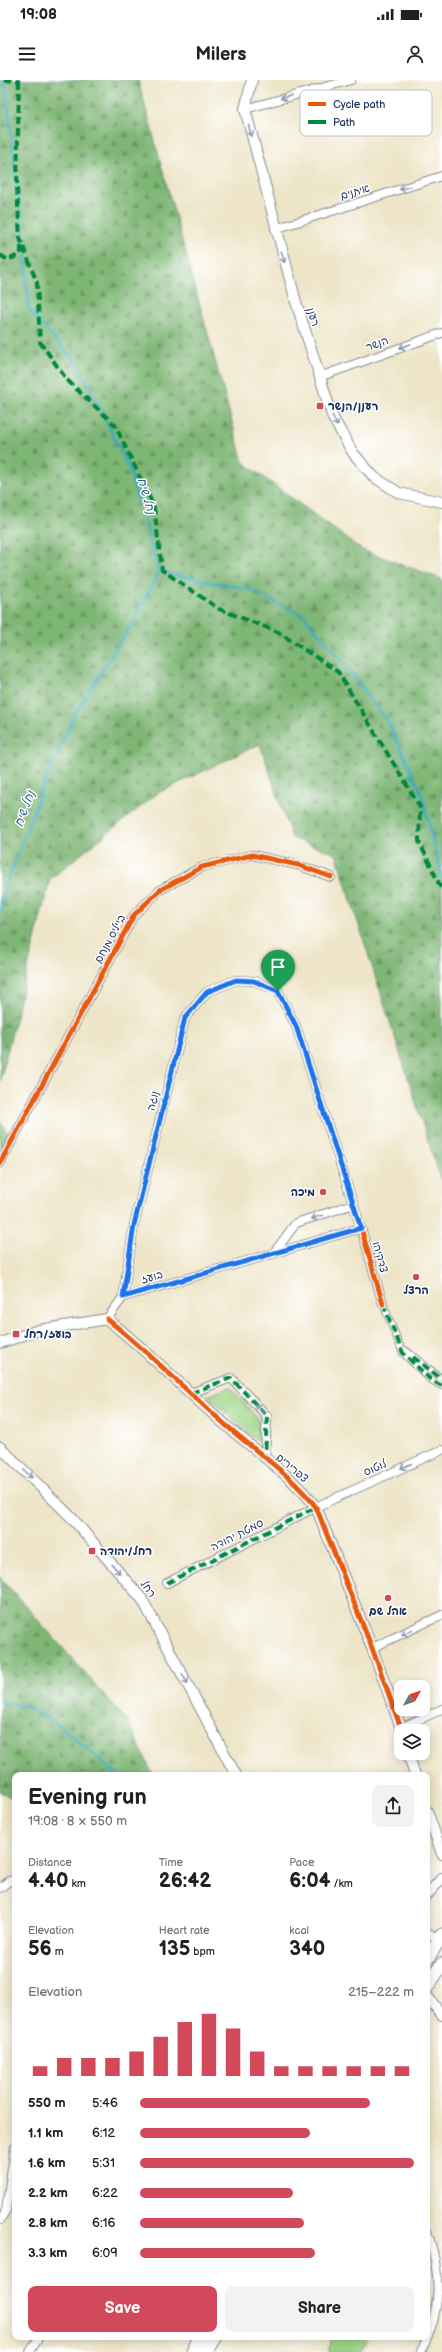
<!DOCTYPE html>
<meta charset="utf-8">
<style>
:root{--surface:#fff;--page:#f2f2f2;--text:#202124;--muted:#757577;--accent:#d1495b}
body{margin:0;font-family:"Balsamiq Sans","Playpen Sans Hebrew",sans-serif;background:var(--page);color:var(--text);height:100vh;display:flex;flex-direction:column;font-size:15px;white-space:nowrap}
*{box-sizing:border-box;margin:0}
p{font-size:13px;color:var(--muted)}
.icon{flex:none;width:22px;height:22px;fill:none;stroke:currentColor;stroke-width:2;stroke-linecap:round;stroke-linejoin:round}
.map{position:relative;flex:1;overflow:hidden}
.side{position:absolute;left:12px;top:1692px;width:418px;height:568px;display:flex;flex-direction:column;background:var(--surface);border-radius:8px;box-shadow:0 2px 10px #0003}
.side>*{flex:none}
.needle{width:26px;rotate:50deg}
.tools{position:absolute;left:394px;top:1600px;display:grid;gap:8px}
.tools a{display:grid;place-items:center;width:36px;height:36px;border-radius:8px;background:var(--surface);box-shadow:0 2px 10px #0003;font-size:20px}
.pin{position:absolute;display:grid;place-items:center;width:34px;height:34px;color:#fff;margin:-41px -17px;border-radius:50% 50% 50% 0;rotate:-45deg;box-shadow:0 0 4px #0007}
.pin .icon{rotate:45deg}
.round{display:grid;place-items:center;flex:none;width:42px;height:42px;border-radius:8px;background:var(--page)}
.head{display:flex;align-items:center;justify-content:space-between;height:68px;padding:0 16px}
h1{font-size:22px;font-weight:700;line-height:30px}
.stats{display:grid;grid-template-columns:repeat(3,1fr);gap:6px;height:68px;padding:4px 16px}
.stats div{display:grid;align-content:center}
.stats b{font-size:20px;font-weight:700}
.stats small{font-size:11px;font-weight:400}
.stats p{font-size:11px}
.chart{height:112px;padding:8px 16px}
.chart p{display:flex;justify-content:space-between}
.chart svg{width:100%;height:72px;margin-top:4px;stroke:var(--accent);stroke-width:6}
.primary-button{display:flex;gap:8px;margin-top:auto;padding:8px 16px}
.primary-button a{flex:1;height:46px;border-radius:8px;background:var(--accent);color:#fff;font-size:16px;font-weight:700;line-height:46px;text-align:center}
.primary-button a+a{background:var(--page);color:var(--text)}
ul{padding:0 16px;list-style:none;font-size:13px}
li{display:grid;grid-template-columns:64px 48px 1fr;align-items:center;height:30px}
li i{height:10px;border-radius:5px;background:var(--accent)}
.status{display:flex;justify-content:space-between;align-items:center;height:28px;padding:0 20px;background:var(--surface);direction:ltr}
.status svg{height:11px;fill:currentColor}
header{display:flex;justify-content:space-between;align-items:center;height:52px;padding:0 16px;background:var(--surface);font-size:18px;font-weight:700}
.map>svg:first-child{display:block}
.green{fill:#9ed587;stroke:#5c8272}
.forest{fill:url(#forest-firs);stroke:#4c7269}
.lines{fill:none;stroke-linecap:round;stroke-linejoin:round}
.stream{stroke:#3aaab8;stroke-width:3}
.pedestrian-casing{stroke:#848a93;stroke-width:8}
.minor-casing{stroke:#848a93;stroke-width:10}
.tertiary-casing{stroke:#848a93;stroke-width:12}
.primary-casing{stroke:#848a93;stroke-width:15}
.pedestrian{stroke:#fff;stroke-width:6}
.minor{stroke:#fff;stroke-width:8}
.tertiary{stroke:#fff;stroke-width:10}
.primary{stroke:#fff;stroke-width:13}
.quiet{stroke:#00873e;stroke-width:4;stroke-dasharray:8 4;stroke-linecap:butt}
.cycleway-casing{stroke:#fff;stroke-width:8}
.cycleway{stroke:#e8590c;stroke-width:5}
.oneway{stroke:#8d97ae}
.route-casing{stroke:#fff;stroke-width:8}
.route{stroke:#1a73e8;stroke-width:5}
.poi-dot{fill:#d1495b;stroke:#fff;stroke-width:1.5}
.labels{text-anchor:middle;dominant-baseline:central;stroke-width:3;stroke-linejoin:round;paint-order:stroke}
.street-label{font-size:11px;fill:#1b2f5e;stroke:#fff}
.poi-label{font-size:11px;font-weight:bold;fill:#1b2f5e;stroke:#fff;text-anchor:start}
.water-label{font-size:12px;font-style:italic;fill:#276082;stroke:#fff}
.key{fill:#fff;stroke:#bbc1cf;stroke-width:1}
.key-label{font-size:11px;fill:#1b2f5e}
</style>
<div class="status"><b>19:08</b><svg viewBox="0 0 49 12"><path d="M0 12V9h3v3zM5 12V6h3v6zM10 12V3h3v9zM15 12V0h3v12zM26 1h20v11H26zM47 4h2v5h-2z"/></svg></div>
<header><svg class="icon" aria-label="menu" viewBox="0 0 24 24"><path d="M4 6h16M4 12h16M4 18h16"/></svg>Milers<svg class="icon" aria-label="person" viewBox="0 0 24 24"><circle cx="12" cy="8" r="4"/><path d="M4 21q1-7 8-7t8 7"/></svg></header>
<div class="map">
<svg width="442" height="2272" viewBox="0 0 442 2272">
<defs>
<pattern id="forest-firs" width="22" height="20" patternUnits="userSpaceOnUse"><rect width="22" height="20" fill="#7eb674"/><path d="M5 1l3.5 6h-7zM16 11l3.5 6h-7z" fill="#669462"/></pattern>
</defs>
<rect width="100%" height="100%" fill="#fff"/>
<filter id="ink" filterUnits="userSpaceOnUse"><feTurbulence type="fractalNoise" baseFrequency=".025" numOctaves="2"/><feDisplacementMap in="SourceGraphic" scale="8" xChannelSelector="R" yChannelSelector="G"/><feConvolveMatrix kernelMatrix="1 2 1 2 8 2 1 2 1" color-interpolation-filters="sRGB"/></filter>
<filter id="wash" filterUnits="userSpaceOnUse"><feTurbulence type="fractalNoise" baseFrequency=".012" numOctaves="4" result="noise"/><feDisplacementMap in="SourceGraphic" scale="16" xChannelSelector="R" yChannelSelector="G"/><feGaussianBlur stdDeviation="0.9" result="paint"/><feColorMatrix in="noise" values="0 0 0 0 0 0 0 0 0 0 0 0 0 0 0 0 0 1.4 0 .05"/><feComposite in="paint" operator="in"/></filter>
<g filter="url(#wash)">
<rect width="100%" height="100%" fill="#eee5c8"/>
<path class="green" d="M230,1307L259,1340L257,1361L208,1316Z
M330,2257H369L361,2272H329Z"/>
<path class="forest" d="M0,0H138L243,382L362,470L442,499V1104L336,774L292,758L260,664L158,713L50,799L0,1001Z
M0,1042L9,1055L0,1067Z
M0,1497L129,1643L153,1695H15V1719L0,1712Z"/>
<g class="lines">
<path class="stream" d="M159,492L249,509L304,536L344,583L389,644L422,715L442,799
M0,831L6,805L44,703L75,634L135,538L159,492L129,388L79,286L29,230L25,176L5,0
M0,1621L26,1627L54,1641L118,1695"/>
</g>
</g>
<g filter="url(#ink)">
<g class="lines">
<defs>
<path id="pedestrian" d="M383,1224L403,1273L431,1300L442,1306
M405,1270L442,1299"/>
<path id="minor" d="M245,29L351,0
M275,149L442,96
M319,297L442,253
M0,1083L134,835L160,810L202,787L252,775L298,785L331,797
M273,1174L296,1143L354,1124
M123,1217L134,1145L185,938L207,912L236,900L254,901L278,911L296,946L361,1148L383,1224
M107,1239L123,1217L361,1148
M191,1313L231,1298L267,1336L265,1378
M167,1503L316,1427L442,1370
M372,1568L442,1535
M401,1648L442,1629
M0,1808L9,1801L15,1800
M427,1853L440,1859
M0,2140L6,2130L15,2067
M30,2272L39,2257
M421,2272C442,2230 442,2195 427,2151"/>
<path id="tertiary" d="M252,0L245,29L296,222L333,338L353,373L374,397L399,413L442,422
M0,1263L39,1250L107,1239C150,1273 187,1312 228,1347C258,1373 292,1396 316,1427L372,1568L402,1651
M0,1367L71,1437L142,1519L236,1695
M408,1673L415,1695
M427,1731L442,1774
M427,1815L442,1798
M427,1916L442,1935"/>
<path id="primary" d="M427,1879L442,1855
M427,1907L442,1884
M193,2272L200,2257
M206,2272L214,2257"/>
</defs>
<use href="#pedestrian" class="pedestrian-casing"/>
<use href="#minor" class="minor-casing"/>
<use href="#tertiary" class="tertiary-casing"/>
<use href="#primary" class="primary-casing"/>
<use href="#pedestrian" class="pedestrian"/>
<use href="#minor" class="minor"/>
<use href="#tertiary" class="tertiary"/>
<use href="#primary" class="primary"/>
<path class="quiet" d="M4,0L19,1
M19,0L17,108L20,158L37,203L40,262L67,300L115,345L154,427L162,490L219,529L278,552L338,592L420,727L419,761L442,810
M0,175L8,180L21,174V166
M383,1224L403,1273L431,1300L442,1306
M413,1277L442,1299
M191,1313L231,1298L267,1336L265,1378
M167,1503L316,1427"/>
<defs>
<path id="cycleway" d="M0,1083L134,835L160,810L202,787L252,775L298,785L331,797
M123,1217L134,1145L185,938L207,912L236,900L254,901L278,911L296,946L361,1148L383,1224
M107,1239C150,1273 187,1312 228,1347C258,1373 292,1396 316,1427L372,1568L402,1651"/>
</defs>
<use href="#cycleway" class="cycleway-casing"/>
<use href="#cycleway" class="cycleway"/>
</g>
<defs><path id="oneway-shaft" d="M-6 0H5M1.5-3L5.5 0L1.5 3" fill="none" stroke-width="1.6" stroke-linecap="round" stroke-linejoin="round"/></defs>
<g class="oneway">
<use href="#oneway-shaft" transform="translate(286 17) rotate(165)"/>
<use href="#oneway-shaft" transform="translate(250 51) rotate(76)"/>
<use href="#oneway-shaft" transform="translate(405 108) rotate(163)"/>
<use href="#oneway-shaft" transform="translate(283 177) rotate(74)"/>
<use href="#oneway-shaft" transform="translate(405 266) rotate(160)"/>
<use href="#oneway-shaft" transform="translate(335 341) rotate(63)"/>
<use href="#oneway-shaft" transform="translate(317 1137) rotate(162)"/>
<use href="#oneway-shaft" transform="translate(259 1328) rotate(-133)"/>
<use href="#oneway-shaft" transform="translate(406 1386) rotate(156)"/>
<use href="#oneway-shaft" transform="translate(28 1394) rotate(44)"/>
<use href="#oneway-shaft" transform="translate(116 1489) rotate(50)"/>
<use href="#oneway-shaft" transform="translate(407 1552) rotate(155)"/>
<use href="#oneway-shaft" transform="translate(185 1599) rotate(62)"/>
</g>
</g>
<g class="lines" filter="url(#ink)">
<defs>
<path id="route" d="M236,900L254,901L278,911L296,946L361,1148L123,1217L134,1145L185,938L207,912Z"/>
</defs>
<use href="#route" class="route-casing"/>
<use href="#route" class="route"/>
</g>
<g class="poi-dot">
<rect x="316" y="322" width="8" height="8" rx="2"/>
<circle cx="323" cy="1112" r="4"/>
<circle cx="416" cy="1197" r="4"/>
<rect x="12" y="1250" width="8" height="8" rx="2"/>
<rect x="88" y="1467" width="8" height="8" rx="2"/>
<circle cx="388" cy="1518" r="4"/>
</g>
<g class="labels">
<g class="street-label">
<text transform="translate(355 112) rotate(-17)">איתנים</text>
<text transform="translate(313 237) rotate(73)">רענן</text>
<text transform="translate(377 264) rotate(-20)">הנשר</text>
<text transform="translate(110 859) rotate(-62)">בייליס מנחם</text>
<text transform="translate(153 1021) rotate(-76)">נוגה</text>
<text transform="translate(380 1177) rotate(74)">צדקיהו</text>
<text transform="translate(152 1197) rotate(-15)">בועז</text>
<text transform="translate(292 1388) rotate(40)">צפרירים</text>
<text transform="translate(375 1388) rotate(-24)">לוטוס</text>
<text transform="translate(237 1455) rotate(-27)">סמטת יהודה</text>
<text transform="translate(148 1509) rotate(54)">רחל</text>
</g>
<g class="poi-label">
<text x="328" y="326">רענן/הנשר</text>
<text x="315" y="1112" text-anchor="end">מיכה</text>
<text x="416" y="1210" text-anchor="middle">הרצל</text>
<text x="24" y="1254">בועז/רחל</text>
<text x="100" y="1471">רחל/יהודה</text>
<text x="388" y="1531" text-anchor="middle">אהל שם</text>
</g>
<g class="water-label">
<text transform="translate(146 416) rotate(74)">נחל שיח</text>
<text transform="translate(25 729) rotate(-70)">נחל שיח</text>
</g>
</g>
<rect x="300" y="10" width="132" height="46" rx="6" class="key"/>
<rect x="308" y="22" width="18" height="4" fill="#e8590c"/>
<rect x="308" y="40" width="18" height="4" fill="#00873e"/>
<g class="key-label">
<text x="333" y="28">Cycle path</text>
<text x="333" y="46">Path</text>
</g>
</svg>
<div class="tools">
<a><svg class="needle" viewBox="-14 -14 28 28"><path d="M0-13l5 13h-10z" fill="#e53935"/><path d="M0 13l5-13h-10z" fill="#757577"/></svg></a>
<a><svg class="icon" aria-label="layers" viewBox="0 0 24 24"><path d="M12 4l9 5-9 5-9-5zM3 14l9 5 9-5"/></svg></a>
</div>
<div class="pin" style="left:278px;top:911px;background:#1e9e55"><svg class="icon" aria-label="arrive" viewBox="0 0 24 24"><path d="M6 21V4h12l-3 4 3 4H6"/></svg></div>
<section class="side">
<div class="head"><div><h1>Evening run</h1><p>19:08 · 8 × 550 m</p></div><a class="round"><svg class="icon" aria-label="share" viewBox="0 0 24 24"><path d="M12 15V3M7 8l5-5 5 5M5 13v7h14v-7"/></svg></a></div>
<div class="stats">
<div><p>Distance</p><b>4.40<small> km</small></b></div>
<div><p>Time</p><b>26:42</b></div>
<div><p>Pace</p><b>6:04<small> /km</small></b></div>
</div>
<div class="stats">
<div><p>Elevation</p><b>56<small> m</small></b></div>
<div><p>Heart rate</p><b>135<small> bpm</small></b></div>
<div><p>kcal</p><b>340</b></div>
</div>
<div class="chart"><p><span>Elevation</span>215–222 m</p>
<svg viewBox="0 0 160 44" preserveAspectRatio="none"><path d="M5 44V38M15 44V33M25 44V33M35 44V33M45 44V29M55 44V20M65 44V11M75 44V6M85 44V15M95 44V29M105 44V38M115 44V38M125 44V38M135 44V38M145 44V38M155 44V38"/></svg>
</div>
<ul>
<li><b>550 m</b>5:46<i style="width:84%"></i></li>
<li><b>1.1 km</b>6:12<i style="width:62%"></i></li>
<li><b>1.6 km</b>5:31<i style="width:100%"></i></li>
<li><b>2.2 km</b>6:22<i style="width:56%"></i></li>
<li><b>2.8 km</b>6:16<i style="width:60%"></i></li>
<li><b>3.3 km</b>6:09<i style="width:64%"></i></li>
</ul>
<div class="primary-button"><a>Save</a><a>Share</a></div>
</section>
</div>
